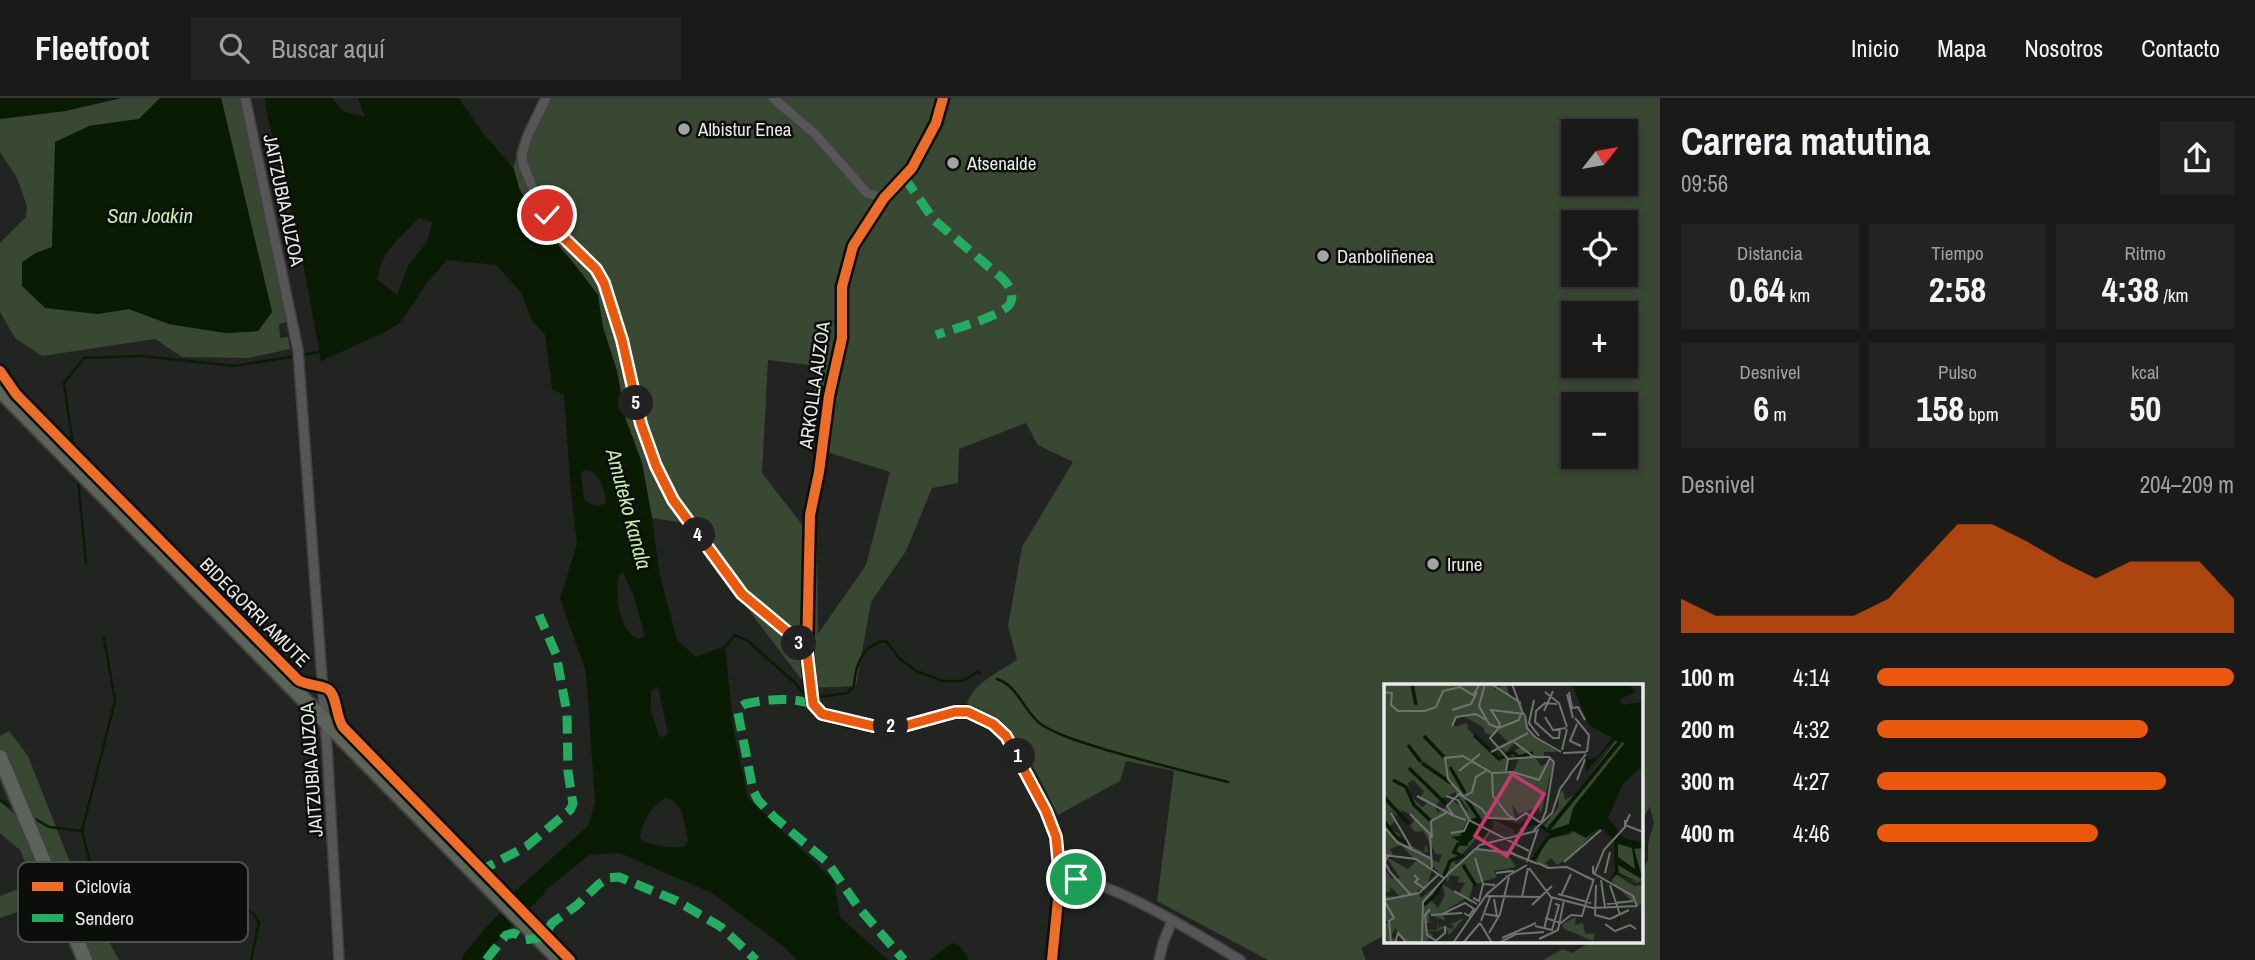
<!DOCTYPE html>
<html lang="es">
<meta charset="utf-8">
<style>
:root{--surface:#1a1b19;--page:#232422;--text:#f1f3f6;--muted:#9fa1a2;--line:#383938;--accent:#ea580c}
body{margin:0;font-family:"Archivo Narrow",sans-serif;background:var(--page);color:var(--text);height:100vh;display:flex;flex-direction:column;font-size:26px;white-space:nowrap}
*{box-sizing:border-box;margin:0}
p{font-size:23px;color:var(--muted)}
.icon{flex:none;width:38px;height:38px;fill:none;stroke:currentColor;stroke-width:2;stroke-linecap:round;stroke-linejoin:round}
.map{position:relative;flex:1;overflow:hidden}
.panel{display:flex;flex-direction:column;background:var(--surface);width:595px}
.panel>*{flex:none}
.needle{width:46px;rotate:59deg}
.fabs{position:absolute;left:1561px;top:21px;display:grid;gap:14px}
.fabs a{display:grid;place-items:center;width:77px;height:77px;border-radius:0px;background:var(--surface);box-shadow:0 4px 10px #0003,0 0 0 2px var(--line);font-size:35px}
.pin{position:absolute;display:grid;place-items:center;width:60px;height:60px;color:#fff;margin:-30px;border:4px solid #fff;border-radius:50%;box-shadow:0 2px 7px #0007}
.km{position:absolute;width:35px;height:35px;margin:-18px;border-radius:50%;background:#222;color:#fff;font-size:19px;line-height:35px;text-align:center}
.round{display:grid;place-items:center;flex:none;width:74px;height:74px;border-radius:0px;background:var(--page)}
.headline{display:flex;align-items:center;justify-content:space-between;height:119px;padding:0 21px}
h1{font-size:38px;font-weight:700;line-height:52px}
.stats{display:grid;grid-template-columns:repeat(3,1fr);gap:10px;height:119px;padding:7px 21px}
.stats div{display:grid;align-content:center;border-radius:0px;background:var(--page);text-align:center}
.stats b{font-size:35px;font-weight:700}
.stats small{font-size:19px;font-weight:400}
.stats p{font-size:19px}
.chart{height:196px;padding:14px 21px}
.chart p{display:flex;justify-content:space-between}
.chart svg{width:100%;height:126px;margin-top:7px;fill:var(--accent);opacity:.7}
ul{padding:0 21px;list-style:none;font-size:23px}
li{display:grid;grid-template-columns:112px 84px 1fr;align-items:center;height:52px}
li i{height:18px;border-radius:9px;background:var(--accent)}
header{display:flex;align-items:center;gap:42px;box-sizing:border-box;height:98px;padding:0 35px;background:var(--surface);border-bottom:2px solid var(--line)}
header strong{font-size:33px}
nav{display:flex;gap:38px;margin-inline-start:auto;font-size:24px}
.search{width:490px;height:63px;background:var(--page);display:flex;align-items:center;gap:18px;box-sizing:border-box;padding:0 24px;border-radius:0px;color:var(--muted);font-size:26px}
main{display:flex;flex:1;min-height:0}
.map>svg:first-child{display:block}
.green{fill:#394833;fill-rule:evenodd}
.water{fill:#091c03;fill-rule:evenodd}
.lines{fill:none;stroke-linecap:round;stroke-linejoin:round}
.stream{stroke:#091c03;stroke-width:2.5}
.river{stroke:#091c03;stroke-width:18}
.street-casing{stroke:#40413f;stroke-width:12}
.primary-casing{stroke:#40413f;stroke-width:18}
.street{stroke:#555655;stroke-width:9}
.primary{stroke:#5c6358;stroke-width:14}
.quiet{stroke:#26ab63;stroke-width:9;stroke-dasharray:18 9;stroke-linecap:butt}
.cycleway-casing{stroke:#0c0e0c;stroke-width:15}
.cycleway{stroke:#ee6e29;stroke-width:10}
.route-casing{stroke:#fff;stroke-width:14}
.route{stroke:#ea580c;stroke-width:9}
.poi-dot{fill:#a3a5a2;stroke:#0c0e0c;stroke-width:2.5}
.labels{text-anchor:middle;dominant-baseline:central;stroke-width:5;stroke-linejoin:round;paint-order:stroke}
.poi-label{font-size:19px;fill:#e8eae7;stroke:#0c0e0c;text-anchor:start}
.street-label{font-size:19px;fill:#e8eae7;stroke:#0c0e0c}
.water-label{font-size:21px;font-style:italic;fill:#c0f0ac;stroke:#0c0e0c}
.inset-river{fill:none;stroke:#091c03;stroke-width:3.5}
.inset-road{fill:none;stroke:#717370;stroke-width:2}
.view{fill:#c83870;fill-opacity:0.15;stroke:#c83870;stroke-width:3.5}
.inset-edge{fill:none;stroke:#e8eae7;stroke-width:3.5}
.key{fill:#0c0e0c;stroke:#4e504e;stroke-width:2}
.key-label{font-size:19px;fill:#e8eae7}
</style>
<header>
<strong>Fleetfoot</strong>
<div class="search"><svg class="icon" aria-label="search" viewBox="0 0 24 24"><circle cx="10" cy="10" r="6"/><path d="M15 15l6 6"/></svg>Buscar aquí</div>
<nav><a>Inicio</a><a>Mapa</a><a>Nosotros</a><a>Contacto</a></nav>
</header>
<main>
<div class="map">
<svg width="1660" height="862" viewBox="0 0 1660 862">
<rect width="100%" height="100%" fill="#222421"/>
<path class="green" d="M121,0H160L139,21L89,28L53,118L52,149L36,155L97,216L129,211L169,226L226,235L258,233L272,213L221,0H240L272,140L287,224L279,226L280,240L288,239L290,251L248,260L182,259L155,241L42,258L15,240L0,214V145L26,119L27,108L17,80L0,54V21L65,13Z
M411,0H459L484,37L513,70L521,45L541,0H1660V862H1543L1563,851L1572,855L1589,845L1641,843V774L1648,762V746L1654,725L1650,709L1641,723V587H1385V837L1361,850L1366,862H1268L1157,803L1174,673L1126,663L1120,683L1058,717C1041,684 1030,655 1003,629C993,620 975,616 967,605C975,584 1000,573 1017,562L1008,528L1022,449L1073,364L1038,347L1026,325L959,351L958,385L932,390L906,453L871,504L856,588L808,590L732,490L704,428L652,420L642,365L626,322ZM1573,33H1626V86H1573ZM1573,124H1626V177H1573ZM1573,215H1626V268H1573ZM768,262L818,268L814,295L834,307L824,353L890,374L866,467L818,536L817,446L762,375ZM1573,306H1626V359H1573Z
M9,633L28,658L82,795L119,862H85L58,800L0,820V798L34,785L20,752L0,735V704L27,726L0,659V638Z"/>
<path class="water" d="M0,0H121L65,13L0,21Z
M160,0H221L272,214L258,233L226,235L169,226L129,211L97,216L45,210L22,188V164L36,155L52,149L55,44L89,28L139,21Z
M265,0H332L344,14L365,19L358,0H459L483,35L514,71L519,90L539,124L576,168L598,197L603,229L617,273L626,322L642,365L652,420L660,478L677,542L696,559L725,548L734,635L748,700L834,783L840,819L888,862H797L783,848L712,795L619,755L589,757L524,810L513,795L588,728L595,705L586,574L560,500L577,446L571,394L564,297L552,291L545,236L532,223L521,194L496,167L447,162L427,185L400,225L385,234L321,263L301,154L267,17ZM419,120L432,124L427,144L409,166L397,197L378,182C378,156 402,138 419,120ZM583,372C600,372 605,391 606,404C597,411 592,407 584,401L581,377ZM623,474L634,499L645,538L638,541C618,532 615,496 619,477ZM658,589L668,635L665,638L659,639L651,612V593ZM665,700L673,702L682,714L688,742L684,749H668L643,744L640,739C643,722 650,710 665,700Z
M952,845L961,849L969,862H929Z"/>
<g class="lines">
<path class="stream" d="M75,361L64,285L84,260L141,258L235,268L320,254
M78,381L86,465
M725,549L735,537L747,542L795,585L803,595L820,599L847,595L854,588C855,568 863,545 886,543L899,560L916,573L943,583H963L977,574L980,575
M997,581C1019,588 1024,615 1042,627C1062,639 1085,645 1107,652C1147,664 1188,674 1228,684
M0,702L10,708
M32,719L49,729L82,733L97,794L128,798L183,788L253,815L259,825L251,862
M82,733L115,603L104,540"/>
<path class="river" d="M471,862L493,835L537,790"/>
<defs>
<path id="street" d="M245,0L298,252L327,649L339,862
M546,0L528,37L522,56L523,66L537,100L559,135L596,171L604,185L622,242L641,326L656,368L673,402L742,496L797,542L807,555
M773,0L815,36L867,95L884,100
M943,0L936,25L912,70L884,100L853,148L842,189V240L829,298L819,374L810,417L807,555L810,585L813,606L822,616L848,623L873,628H904L955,614H968L993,626L1006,638L1046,713L1056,739L1060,781L1052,862
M1060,781C1099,773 1204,841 1240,862
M1159,862L1163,845L1172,823"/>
<path id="primary" d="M0,292L560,862
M0,659L85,862"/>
</defs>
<use href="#street" class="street-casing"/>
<use href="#primary" class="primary-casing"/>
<use href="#street" class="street"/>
<use href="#primary" class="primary"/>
<path class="quiet" d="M904,79L934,122L1002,180C1009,187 1015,196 1010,206C1001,219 952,231 936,237
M813,606C789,599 769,601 745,606L740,609L738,615L753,692L758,702L774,719L827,764L859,810L904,862
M478,774L527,748L570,712L573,706L568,674L567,615L556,556L539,517
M486,862L506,837L514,835L525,842L538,840L545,837L552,825L576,808L599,786L608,780L619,779L677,803L721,829L756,862"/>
<defs>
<path id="cycleway" d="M943,0L936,25L912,70L884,100L853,148L842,189V240L829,298L819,374L810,417L807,555L810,585L813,606L822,616L848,623L873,628H904L955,614H968L993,626L1006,638L1046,713L1056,739L1060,781L1052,862
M0,273L16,296L62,343L298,582C307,588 324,587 329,592C337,599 336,619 343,629L570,862"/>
</defs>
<use href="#cycleway" class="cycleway-casing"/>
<use href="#cycleway" class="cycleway"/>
</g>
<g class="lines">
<defs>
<path id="route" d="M547,117L559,135L596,171L604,185L622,242L641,326L656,368L673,402L742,496L797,542L807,555L813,606L822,616L873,628H904L955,614H968L993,626L1006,638L1046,713L1056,739L1060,781H1076"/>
</defs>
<use href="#route" class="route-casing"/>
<use href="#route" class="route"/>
</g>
<g class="poi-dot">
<circle cx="684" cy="31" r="7"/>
<circle cx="953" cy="65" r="7"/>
<circle cx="1323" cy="158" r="7"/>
<circle cx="1433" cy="466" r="7"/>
</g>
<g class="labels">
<g class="poi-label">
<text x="698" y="31">Albistur Enea</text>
<text x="967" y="65">Atsenalde</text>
<text x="1337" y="158">Danboliñenea</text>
<text x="1447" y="466">Irune</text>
</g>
<g class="street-label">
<text transform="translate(284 102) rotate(78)">JAITZUBIA AUZOA</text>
<text transform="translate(814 287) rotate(-82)">ARKOLLA AUZOA</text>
<text transform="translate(255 514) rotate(45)">BIDEGORRI AMUTE</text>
<text transform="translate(311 672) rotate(-94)">JAITZUBIA AUZOA</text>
</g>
<g class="water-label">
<text x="150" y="117">San Joakin</text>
<text transform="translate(629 411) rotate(75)">Amuteko kanala</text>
</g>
</g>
<g transform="translate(1384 586)">
<rect width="259" height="259" fill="#222421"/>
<path d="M0,0H112L110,6L122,0L126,13L137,19L145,49L173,68H160V75L152,74L157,82L170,76L157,129L154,123L135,130L128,121L131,135L114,136L133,143L146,141H152L157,144V145L149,141L133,146L134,158L133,166L131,147L108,137L107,146L101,145L107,147L101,157L93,154L70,179L74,181L90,164L130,168L140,177L122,168L132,183L110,187L113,193L89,201L85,215L89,221L82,214L59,228L61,237L45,230V238H51L42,239L43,246H53L54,238L55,245L56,243L60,242L68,245L70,241H65L80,234L65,251L61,244L54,247H43L49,251L41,259H21L11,244L7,253L17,258H0V242L6,237L0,238V212L16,213L7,203L6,208L0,209V184L7,194H16L3,174L0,181ZM74,29L99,43L101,49L108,51L113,47L124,58L115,62L122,68L130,59L137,63L125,70L135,74L130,87L122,88L124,75L114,74L84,45L83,39L71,43L68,37L78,32ZM29,96L40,107L35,115L43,119L38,123L26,111L24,99ZM71,108L86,128L69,117L54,129L51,123L57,115ZM6,125L12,132L18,126L32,134L26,142L31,148L39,147L52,170H58L55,179L36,169L44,168L42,160L40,168L12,155L16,151L5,143L12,136ZM17,161L32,177L24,185L4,174L9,170L6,165ZM49,182L59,193L62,187L65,190L63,193V197L64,199L66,191L76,193L73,198L81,199L75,210L58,200L61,211L54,224L46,215L56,199L37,214L33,207L43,202ZM233,55L239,56L240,60L191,121L183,146L163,147L159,143L175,122L174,112L179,106L181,116L190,111L164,142L166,146L238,59L235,56L203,95ZM195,136L212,145L187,173L173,181L167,174L161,179L167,184L152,178L163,155L187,150ZM233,159L259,164V192L234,173ZM233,178L259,196L253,199L235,189L233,191L250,202L259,201V218L246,230L253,222L227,197ZM192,233L191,241L199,239L201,250L211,249L209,257L180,245L178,240Z" fill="#394833" fill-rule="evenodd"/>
<path d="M188,0H245L251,8L236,15V21L259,18V86L256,84L239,100L224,134L241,155L259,158V164L250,165L259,196L234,181L235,189L259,200L234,190L229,194L226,199L236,235L227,253L235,235L225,199L231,186L230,157L220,146L213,145L202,154L189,147L165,155L166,150L151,141L136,144L132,151L130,146L110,137L108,146L94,142L105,147L99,155L93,150L82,161L67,153L76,152L83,137L95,132L96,136L111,134L134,140L147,135L167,146L185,140L189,124L241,59L230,56L202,88V71L205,76L214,72L228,54L205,41ZM234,160L248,164L251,185L234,173Z" fill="#091c03" fill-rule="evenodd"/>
<path class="inset-river" d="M28,0L32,21M196,18L215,13L225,20L235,19L225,5L229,2M90,51L115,75L129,68L135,73L149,69M40,52L60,73M24,61L37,78M38,79L67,99M66,83L81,109M25,84L62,120M9,96L22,103L30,121L47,137M0,113L25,140M82,115L97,137M0,137L13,154L24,160M165,145L236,57M148,177L165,152M79,181L92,202M40,221L53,209L66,177L78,172L70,168L74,160H84"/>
<path class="inset-road" d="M101,0L95,22L105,40L114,44L116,40L107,26L141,30M107,0L137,19M128,0L139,30M0,8L8,9L7,21L14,27H41L52,23L59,7L76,3L89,11L96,0M161,8L175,19L183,43M185,8L188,24L194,23L201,36M183,10L189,34M150,16L145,39L155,52M173,20L161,19L152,27L151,38L169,54H175L176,45M68,26L87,20L93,8M160,27L169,7M141,31L143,44L151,53M161,33L169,46L182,44M191,34L205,51L203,68M193,40L186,57L197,62M68,42L72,33L92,30L102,36M115,44L135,36L137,30M114,45L106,54L124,75L122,87M151,53L177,68M130,58L150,73H166M178,66L183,45M107,68L144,49M179,69L202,68M124,75L150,73M75,87L96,70M108,89L109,112L124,131L132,136L142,129L157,139L162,127M185,92L202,70M193,96L201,75M33,112L70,132M62,112L74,116L85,135M81,112L88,108L92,93L102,87M80,113L64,95L61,74L79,72L108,89L129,88L155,96L166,74L170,78L162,127M7,129L28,165M26,130L46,150L48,184M246,130L241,141L259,148M82,136L70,132L63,122L75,110L98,125L105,134L130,135M0,143L14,159L48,175M149,147L168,129L176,105L187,90M67,149L80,147L85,136L145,167M48,154L47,137L62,129M92,165L127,169L154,180M219,167L241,143V136M0,171L32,175L60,194M4,171L1,179L6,188L27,211M91,174L99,200M143,178L154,145M180,178L217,146M154,179L164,184L183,183L209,196M209,182V189L249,212L253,222M145,184L167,213L209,224L253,222M126,187L112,189L130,187M221,189L226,168M30,191L34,195L31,198L41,205M210,191L220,166M122,193L143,181M217,196L221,223M212,201L211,231L226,235M226,201L236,231M70,207L93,220M174,210L207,219M101,212L157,213M177,212L187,190M138,213L144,184M89,214L95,217L99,200L111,201M0,216L35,209L55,190M0,216L10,234L5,237L7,259M223,220L249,217M148,221L168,202M201,222L210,195M46,225L41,231L43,251L51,256M58,230L81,219L90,225L85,232L80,229M101,230L113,232L110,215M47,231L78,229M187,231L198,232L201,222M161,234L177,239L187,231M226,235L245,226M97,237L106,213M96,239L108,259M221,240L231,247L246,241L252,245M151,242L168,246L175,221L171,220M160,245L168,213M105,249L116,230L125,193M118,254L152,239M155,255L174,246L180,216M11,259L14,249L23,259M38,259L39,218L64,190L96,161L152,147M49,259L61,249V242M69,259L103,210L123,193M79,259L96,239M115,259L132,250L160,248"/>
<path class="view" d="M128,90L160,110L123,172L91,152Z"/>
<rect width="259" height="259" class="inset-edge"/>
</g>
<rect x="18" y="764" width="230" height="80" rx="10" class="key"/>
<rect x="32" y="784" width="31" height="9" fill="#ee6e29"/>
<rect x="32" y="816" width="31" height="8" fill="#26ab63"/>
<g class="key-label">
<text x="75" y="795">Ciclovía</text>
<text x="75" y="827">Sendero</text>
</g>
</svg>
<div class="fabs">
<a><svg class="needle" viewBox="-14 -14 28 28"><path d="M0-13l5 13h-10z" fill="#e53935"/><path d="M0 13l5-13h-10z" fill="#9fa1a2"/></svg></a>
<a><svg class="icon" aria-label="locate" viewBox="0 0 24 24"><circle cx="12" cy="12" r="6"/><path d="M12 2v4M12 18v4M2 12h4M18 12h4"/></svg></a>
<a>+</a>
<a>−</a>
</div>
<div class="pin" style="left:1076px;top:781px;background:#1e9e55"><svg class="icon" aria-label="arrive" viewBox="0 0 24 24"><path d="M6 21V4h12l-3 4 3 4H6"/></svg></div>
<div class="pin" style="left:547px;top:117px;background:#d93025"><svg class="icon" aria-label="check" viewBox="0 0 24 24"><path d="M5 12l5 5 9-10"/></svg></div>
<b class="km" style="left:1018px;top:658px">1</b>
<b class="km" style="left:891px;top:628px">2</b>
<b class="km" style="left:799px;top:545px">3</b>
<b class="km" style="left:698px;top:437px">4</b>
<b class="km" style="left:636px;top:305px">5</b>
</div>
<section class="panel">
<div class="headline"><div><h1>Carrera matutina</h1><p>09:56</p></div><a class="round"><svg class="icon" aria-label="share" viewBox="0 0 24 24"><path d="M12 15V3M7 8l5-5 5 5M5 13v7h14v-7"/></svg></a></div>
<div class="stats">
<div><p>Distancia</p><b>0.64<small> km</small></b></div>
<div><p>Tiempo</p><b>2:58</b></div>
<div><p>Ritmo</p><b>4:38<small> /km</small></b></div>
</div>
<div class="stats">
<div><p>Desnivel</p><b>6<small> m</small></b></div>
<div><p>Pulso</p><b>158<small> bpm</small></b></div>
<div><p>kcal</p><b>50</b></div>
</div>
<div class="chart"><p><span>Desnivel</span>204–209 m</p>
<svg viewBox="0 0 160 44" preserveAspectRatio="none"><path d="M0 44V32L10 38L20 38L30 38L40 38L50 38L60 32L70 19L80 6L90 6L100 12L110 19L120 25L130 19L140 19L150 19L160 32V44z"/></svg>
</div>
<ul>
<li><b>100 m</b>4:14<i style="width:100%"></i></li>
<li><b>200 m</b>4:32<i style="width:76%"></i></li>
<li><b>300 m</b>4:27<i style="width:81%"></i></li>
<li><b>400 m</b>4:46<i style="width:62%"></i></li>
</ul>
</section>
</main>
